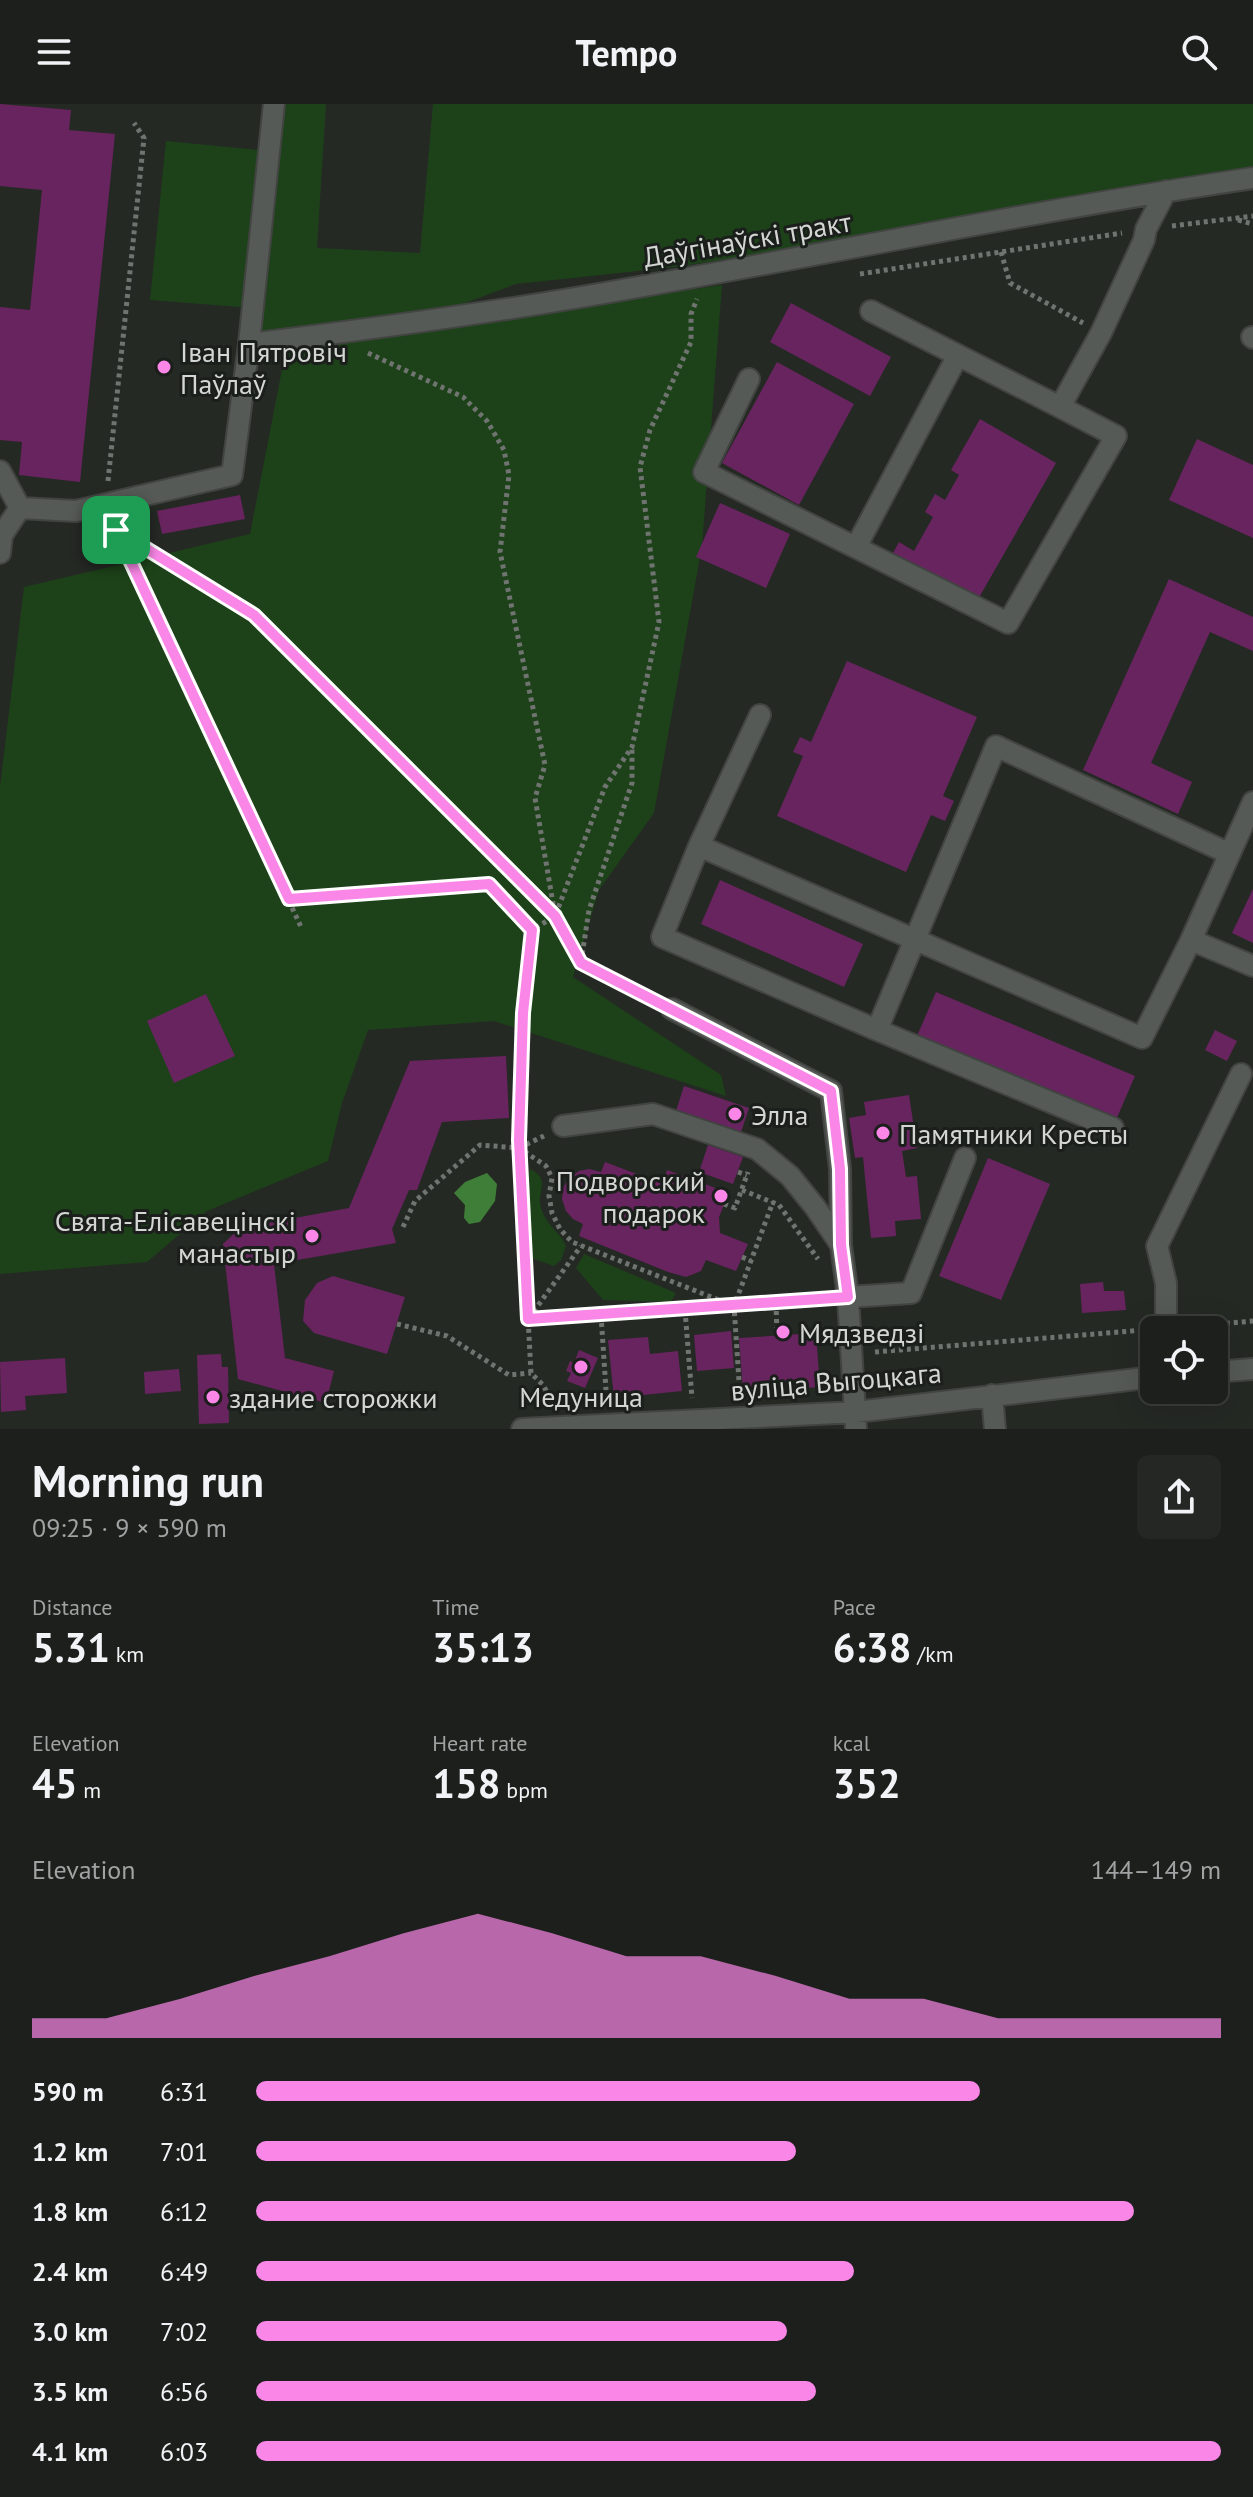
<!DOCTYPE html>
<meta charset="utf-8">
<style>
:root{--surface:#1c1f1b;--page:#252724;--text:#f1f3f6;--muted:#a0a2a3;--line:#3a3d3a;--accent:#fa87e7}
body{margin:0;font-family:"PT Sans",sans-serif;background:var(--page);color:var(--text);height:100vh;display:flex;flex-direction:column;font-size:30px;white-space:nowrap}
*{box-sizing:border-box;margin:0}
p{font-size:26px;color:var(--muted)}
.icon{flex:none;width:44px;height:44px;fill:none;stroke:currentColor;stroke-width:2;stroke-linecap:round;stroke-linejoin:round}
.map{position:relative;height:1325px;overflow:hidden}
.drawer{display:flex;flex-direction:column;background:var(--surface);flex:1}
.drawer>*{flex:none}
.tools{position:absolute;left:1140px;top:1212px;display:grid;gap:16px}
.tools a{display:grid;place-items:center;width:88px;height:88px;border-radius:12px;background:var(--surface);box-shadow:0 8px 32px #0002,0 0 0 2px var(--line);font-size:40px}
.pin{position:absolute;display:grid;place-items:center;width:68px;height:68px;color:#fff;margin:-34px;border-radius:16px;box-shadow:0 4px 12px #0006}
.round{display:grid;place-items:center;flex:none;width:84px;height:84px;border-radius:12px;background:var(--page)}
.summary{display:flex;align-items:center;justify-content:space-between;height:136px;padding:0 32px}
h1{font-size:44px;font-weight:800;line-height:60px}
.metrics{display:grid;grid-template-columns:repeat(3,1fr);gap:12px;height:136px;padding:8px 32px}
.metrics div{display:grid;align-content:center}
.metrics b{font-size:40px;font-weight:800}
.metrics small{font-size:22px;font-weight:400}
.metrics p{font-size:22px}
.chart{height:224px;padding:16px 32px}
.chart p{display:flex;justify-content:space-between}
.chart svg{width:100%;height:144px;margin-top:8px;fill:var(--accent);opacity:.7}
ul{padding:0 32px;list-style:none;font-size:26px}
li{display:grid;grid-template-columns:128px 96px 1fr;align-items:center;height:60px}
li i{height:20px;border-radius:10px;background:var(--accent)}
header{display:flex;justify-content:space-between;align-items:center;height:104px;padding:0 32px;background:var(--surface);font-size:36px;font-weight:800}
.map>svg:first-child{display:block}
.green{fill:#1d4219}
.water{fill:#3f7e38}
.building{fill:#68245e}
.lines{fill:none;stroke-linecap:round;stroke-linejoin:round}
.minor-casing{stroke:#414441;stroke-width:24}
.path{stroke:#707470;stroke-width:5;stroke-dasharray:4 4;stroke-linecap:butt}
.minor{stroke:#565a56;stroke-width:20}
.route-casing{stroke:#fff;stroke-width:16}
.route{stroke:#fa87e7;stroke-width:10}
.poi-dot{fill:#fa87e7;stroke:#1b1f1b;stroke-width:3}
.labels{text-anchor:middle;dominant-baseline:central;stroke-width:6;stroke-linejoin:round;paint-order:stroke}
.street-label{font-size:28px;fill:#d3d6d3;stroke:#1b1f1b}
.poi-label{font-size:28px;fill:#d3d6d3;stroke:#1b1f1b;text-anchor:start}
</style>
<header><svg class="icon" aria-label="menu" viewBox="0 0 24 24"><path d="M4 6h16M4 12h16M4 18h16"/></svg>Tempo<svg class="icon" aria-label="search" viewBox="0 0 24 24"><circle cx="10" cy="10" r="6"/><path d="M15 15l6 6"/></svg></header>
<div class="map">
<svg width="1253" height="1325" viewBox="0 0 1253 1325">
<rect width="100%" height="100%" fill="#252924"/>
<path class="green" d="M274,0H326L317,144L420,149L433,0H1253V71L1166,87L675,163L516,180L415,218L249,240L252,204L150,196L166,37L268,47Z
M722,181L702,442L654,709L599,786L573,873L721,971L726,992L494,917L368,926L342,999L328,1057L207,1107L147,1158L0,1170V683L24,483L250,430L286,245Z
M530,1065C552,1076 536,1087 541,1104C546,1121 560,1128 566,1142L561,1156L554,1162L531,1154L527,1078Z
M584,1150L676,1189L671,1198L603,1196L576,1164Z"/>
<path class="water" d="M487,1069L497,1080L495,1097L480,1118L469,1120L464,1114L465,1101L454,1089L465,1078Z"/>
<path class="building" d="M0,0L71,6L69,26L115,30L80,378L19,371L22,338L0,336V203L30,206L42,86L0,82Z
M791,199L891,253L870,292L770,238Z
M777,258L854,300L799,401L722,359Z
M980,315L1056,359L977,497L893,449L899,438L914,447L933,413L925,408L935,390L945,396L959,371L951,366Z
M1197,335L1253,361V434L1169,396Z
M240,391L245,415L162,430L157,407Z
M720,399L790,430L766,484L696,453Z
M1169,475L1253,513V547L1210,528L1151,659L1192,678L1178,710L1083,666Z
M847,557L977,613L943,692L954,697L945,717L931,711L906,768L777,712L803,652L793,648L800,633L811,638Z
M720,776L863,840L844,883L701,820Z
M1253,785V839L1232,829Z
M936,888L1135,972L1116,1016L917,932Z
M206,890L235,952L174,979L147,917Z
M1215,926L1237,937L1227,957L1205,946Z
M506,952L509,1014L442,1018L417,1086H409L392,1125L396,1139L274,1160L285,1254L334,1267L326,1299L238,1275L223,1140L240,1124L349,1104L410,957Z
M684,982L749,1004L741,1028L676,1007Z
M909,991L917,1044L902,1047L906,1073L917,1072L921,1115L895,1117L896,1132L871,1134L863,1053L855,1054L849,1014L866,1011L864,998Z
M708,1041L743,1053L733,1080L699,1068Z
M988,1054L1050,1080L1001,1196L939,1172Z
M605,1058L663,1080L667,1066L729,1089L719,1113L720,1129L748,1140L736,1167L706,1156L701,1167L686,1173L668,1168L579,1132L583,1120L573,1115L566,1107L562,1095L563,1084L569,1074L579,1067L589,1065L601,1068Z
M333,1172L405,1193L387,1250L314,1229L303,1217L305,1196L317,1179Z
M1103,1178L1104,1187H1124L1126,1206L1082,1209L1080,1180Z
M731,1227L734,1264L697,1267L694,1231Z
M816,1229L820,1283L743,1288L739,1234Z
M648,1233L650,1250L678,1247L682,1287L614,1294L608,1236Z
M579,1246L598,1254L585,1284L567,1277L571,1269L566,1267L570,1257L574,1259Z
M221,1250L222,1263H228L229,1319L199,1320L197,1251Z
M65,1254L67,1289L25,1292L26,1306L1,1308L0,1258Z
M179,1265L181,1287L145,1290L144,1268Z"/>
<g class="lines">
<defs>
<path id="minor" d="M871,207L1060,303
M1252,233L1253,234
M249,240C381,224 513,206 644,182C847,146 1049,104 1253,74
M749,275L704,368L1008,519L1116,332L1060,303L1101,229L1144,136L1146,125L1166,87
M0,367L20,404
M856,443L958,251
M0,449L2,431L20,404L76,407L232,371L249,240L274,0
M760,611L699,742L1142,934L1191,836
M1253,698L1191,836L1253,862
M699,742L662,833L877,926L996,642L1228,749
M672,905L831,987L840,1065L841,1141L848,1193L856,1325
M877,926L1113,1024
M563,1022L653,1010L757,1045L790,1072L815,1103L841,1141
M848,1193L911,1189L965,1054
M1166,1226V1179L1157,1142L1241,970
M1214,1268L1253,1265
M992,1291L995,1325
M522,1325L856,1308L1154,1273"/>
</defs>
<use href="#minor" class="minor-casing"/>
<path class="path" d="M1238,116L1253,120
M1172,122L1253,112
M1001,148L1010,179L1083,219
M860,170L1122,129
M368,249L463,293L487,317L504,346L509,371L500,448L545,661L535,694L555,811
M108,377L144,34L134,19
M114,422L116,426L254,511L555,812L581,859L652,895
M116,427L302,825
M289,795L489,780L532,826
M581,858L589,806L632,679V644
M519,1044L544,1032
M738,1068L747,1071
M742,1086L779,1101L818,1155
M724,1100L735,1104L748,1068
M403,1123L415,1097L480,1041L519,1044L546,1062L552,1074L549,1092L552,1109L560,1125L572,1138L734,1202
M742,1153L751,1157
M776,1199L777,1231
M685,1206L692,1294
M601,1211L606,1286
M529,1214L581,1142
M528,1215L827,1195
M397,1220L447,1232L509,1271L531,1269
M1186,1223L1253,1217
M875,1248L1144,1226
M740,1292L734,1202L773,1098
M1159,1298L1213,1294
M554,1301L543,1281L531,1269L519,1044L523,909L532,826L555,812L605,683L632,643L659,518L640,363L650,326L691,238V210L697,195"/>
<use href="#minor" class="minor"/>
</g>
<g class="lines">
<defs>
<path id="route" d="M116,426L254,511L555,812L581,859L831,987L840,1065L841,1141L848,1193L528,1215L519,1036L523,909L532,826L489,780L289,795Z"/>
</defs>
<use href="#route" class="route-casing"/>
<use href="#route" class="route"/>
</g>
<g class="poi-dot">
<circle cx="164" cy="263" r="8"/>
<circle cx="735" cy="1010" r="8"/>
<circle cx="883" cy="1029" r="8"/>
<circle cx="721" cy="1092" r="8"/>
<circle cx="312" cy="1132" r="8"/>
<circle cx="783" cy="1228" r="8"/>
<circle cx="581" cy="1263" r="8"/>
<circle cx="213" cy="1293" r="8"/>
</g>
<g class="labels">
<g class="street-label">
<text transform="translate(747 135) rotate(-10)">Даўгінаўскі тракт</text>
<text transform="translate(836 1277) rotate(-5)">вуліца Выгоцкага</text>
</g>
<g class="poi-label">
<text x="180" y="247">Іван Пятровіч<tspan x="180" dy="32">Паўлаў</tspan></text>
<text x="751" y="1010">Элла</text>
<text x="899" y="1029">Памятники Кресты</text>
<text x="705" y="1076" text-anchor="end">Подворский<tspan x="705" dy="32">подарок</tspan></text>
<text x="296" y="1116" text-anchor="end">Свята-Елісавецінскі<tspan x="296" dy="32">манастыр</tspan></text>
<text x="799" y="1228">Мядзведзі</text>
<text x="581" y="1292" text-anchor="middle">Медуница</text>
<text x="229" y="1293">здание сторожки</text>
</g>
</g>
</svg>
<div class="tools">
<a><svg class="icon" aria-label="locate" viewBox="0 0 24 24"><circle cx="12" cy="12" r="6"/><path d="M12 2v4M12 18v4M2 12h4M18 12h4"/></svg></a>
</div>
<div class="pin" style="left:116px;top:426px;background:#1e9e55"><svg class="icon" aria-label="arrive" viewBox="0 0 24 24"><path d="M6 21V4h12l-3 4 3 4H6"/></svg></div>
</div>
<section class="drawer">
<div class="summary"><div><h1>Morning run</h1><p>09:25 · 9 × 590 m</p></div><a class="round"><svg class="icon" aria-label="share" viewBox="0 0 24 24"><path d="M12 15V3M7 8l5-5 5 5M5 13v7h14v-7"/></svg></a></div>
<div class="metrics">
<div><p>Distance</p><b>5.31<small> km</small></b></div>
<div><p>Time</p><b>35:13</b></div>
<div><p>Pace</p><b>6:38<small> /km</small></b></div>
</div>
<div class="metrics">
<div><p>Elevation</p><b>45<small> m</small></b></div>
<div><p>Heart rate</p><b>158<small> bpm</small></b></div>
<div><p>kcal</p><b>352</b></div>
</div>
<div class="chart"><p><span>Elevation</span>144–149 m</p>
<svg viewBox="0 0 160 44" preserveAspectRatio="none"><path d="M0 44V38L10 38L20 32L30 25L40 19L50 12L60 6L70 12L80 19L90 19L100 25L110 32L120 32L130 38L140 38L150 38L160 38V44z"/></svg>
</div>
<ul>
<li><b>590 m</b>6:31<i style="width:75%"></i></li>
<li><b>1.2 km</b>7:01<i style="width:56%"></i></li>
<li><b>1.8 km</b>6:12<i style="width:91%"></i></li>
<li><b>2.4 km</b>6:49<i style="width:62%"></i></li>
<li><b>3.0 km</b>7:02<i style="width:55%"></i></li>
<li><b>3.5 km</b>6:56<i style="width:58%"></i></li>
<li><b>4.1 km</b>6:03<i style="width:100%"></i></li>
</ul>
</section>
